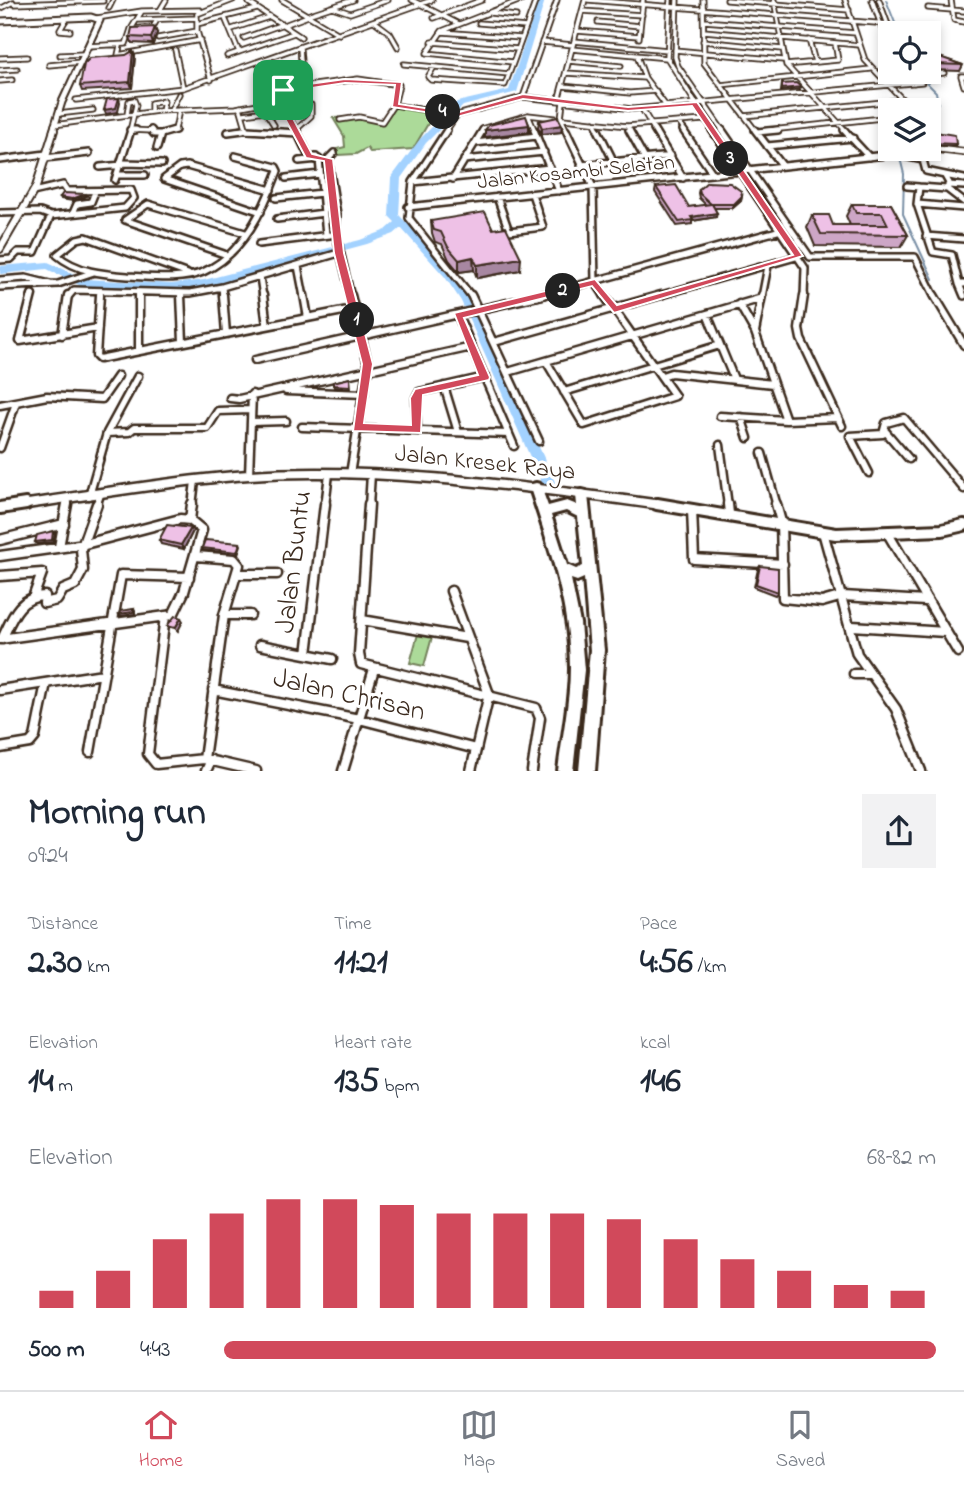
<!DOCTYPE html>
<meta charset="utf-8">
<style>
:root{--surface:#fff;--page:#f2f2f3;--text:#1f2937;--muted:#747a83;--line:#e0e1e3;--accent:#d1495b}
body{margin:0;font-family:"Indie Flower",sans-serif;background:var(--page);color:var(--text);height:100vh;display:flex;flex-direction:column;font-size:26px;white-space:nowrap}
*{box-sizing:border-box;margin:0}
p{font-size:23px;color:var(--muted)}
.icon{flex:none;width:38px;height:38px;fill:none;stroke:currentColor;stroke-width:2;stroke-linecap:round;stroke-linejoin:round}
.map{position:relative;height:771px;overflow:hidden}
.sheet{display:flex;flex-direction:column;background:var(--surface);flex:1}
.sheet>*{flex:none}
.tools{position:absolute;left:878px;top:21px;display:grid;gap:14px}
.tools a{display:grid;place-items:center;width:63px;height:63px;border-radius:0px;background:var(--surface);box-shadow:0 4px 10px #0003;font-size:35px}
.pin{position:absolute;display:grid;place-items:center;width:60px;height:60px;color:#fff;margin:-30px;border-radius:14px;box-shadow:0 4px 10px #0006}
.km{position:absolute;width:35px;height:35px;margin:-18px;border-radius:50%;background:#222;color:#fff;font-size:19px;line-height:35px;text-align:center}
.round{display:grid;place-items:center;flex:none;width:74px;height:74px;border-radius:0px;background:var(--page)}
.head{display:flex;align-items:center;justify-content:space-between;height:119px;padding:0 28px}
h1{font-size:38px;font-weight:700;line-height:52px}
.stats{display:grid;grid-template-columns:repeat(3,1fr);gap:10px;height:119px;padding:7px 28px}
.stats div{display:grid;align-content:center}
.stats b{font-size:35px;font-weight:700}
.stats small{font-size:19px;font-weight:400}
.stats p{font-size:19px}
.chart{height:196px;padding:14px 28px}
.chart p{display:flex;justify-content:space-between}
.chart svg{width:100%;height:126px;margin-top:7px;stroke:var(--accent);stroke-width:6}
ul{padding:0 28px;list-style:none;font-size:23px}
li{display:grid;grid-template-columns:112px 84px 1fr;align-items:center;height:52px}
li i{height:18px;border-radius:9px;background:var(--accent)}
.menu{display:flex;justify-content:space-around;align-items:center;height:98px;border-top:2px solid var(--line);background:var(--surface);font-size:19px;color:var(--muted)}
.menu a{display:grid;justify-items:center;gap:4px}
.menu .current{color:var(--accent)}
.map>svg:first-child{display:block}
.green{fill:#acda99;stroke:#74825c;stroke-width:2}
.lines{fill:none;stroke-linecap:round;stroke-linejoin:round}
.stream{stroke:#798fa5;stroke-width:2}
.river{fill:#a3d2ff;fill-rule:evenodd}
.minor-far3-casing{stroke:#3b2a1e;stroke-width:7}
.minor-far2-casing{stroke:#3b2a1e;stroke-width:10}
.minor-far1-casing{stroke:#3b2a1e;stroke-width:11}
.minor-casing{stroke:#3b2a1e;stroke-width:13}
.tertiary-far3-casing{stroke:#3b2a1e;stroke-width:9}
.tertiary-far2-casing{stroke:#3b2a1e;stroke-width:10}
.tertiary-far1-casing{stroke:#3b2a1e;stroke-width:13}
.tertiary-casing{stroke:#3b2a1e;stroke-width:16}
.primary-casing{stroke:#3b2a1e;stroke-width:6}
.minor-far3{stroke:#fff;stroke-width:3.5}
.minor-far2{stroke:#fff;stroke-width:5}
.minor-far1{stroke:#fff;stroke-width:6}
.minor{stroke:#fff;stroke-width:8}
.tertiary-far3{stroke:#fff;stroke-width:5}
.tertiary-far2{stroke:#fff;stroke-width:6}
.tertiary-far1{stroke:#fff;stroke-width:8}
.tertiary{stroke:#fff;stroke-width:10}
.primary{fill:#fff;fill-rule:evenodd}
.wall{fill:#cda6c6;stroke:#3b2a1e;stroke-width:2}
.shaded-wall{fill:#a787a1;stroke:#3b2a1e;stroke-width:2}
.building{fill:#eec1e6;stroke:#3b2a1e;stroke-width:2}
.route{fill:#d1495b;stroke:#fff;stroke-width:2;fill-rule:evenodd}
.labels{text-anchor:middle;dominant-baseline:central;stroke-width:6;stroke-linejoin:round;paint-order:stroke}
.far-street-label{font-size:21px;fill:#3b2a1e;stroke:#fff}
.street-label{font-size:24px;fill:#3b2a1e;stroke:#fff}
.near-street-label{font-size:28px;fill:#3b2a1e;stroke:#fff}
</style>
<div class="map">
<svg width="964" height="771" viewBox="0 0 964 771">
<rect width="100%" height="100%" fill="#fff"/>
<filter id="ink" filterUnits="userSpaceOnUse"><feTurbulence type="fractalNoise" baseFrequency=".0143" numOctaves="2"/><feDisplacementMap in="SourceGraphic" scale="14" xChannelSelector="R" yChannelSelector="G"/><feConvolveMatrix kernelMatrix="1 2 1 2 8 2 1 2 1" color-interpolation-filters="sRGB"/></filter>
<g filter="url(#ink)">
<path class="green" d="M394,107L435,112L413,149L370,152L367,148L356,154L338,155L337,149L345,147L344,136L333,118L361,117L368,121L384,123Z
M418,634L432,637L424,666L410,663Z"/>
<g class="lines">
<path class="stream" d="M886,0L899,33
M922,78L936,92L938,103L929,113
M891,138V141
M900,158L904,174L903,214L933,279"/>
<path class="river" d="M539,0H545L517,92L463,106L426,143L401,178L399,215L453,271L472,300L555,482L553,486L548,488L543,486L461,301L445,277L401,228L394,234L367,244L204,288L172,292L83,287L47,269L0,274V266L48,262L85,279L172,284L204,280L360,240L386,230L395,222L389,216L391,178L420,139L457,102L509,90Z"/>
<defs>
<path id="minor-far3" d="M282,0L339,34
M412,0L459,24
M588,0L888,24
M670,0L667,58L713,131
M677,0L675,57L678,66L723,131
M703,0L704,63L756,131
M727,0L849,10
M774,0L786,65L846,131
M845,0L865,60L903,100L907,110
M872,0L891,53
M879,0L891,33
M951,0L954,20L964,22
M249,3L301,37
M14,4L103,1
M332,7L350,13L388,0
M109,8L113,0
M928,8L964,11
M0,9L13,2
M160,10L166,0
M142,11L200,10
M582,11L642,15
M490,13L516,16
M307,15L353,0
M67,18L60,30L70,31
M97,18L142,11L131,29L153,27L157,20
M225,18L239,52
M434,18L482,0
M139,20L196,18
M374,21L390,33L398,47
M704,21L856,33
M598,22L640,26
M479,23L526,27
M197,24L257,9
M284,25L308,16
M232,29L269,17
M577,31L639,36
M704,31L859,45
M442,32L521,38
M158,38L197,31
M244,38L283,24
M639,38L643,0
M809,40L815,62
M574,41L668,50
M703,41L782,49
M432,42L518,49
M542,42L573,45
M88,46L126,44L131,29
M120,46L118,55L201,40
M572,49L667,58
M175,50L183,88
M675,50L783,60
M60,55L84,54
M227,56L294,33
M637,56L645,78L666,106
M0,58L27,57
M569,61L621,66
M513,62L427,53L442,31L521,0
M404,64L509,74
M49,65L81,62
M786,65L838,60L835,43
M434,67L428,77L431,80L505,85L536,0
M0,70L17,69
M903,72L914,83
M566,73L645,78
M917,76L944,73
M964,76H961L964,86
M211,80L197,31V14L233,0
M0,81L12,80
M720,85L871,69
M563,86L630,93L656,91
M295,88L296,106L311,105V116L296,130
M283,90H275L273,82L302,76L300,47
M523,97L557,0
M76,100L183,88L432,0
M279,100L285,89L358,79L399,85L394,105L457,115
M279,100L297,131
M558,101L585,0
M563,102L561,118L567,131
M240,107L247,131H260
M642,109L655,131
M171,110L179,94
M151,112V103L164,101L162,111
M58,114L93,110
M244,114L265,111L274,125
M127,115L129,101L134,100
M528,115L535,131
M744,116L903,100
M340,120L359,117L382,122L394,104
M594,122L599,131
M679,123L685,131
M54,125L158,111L236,108L279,100
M627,126L630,131
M130,130L152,131
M130,131L136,105L134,100
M170,131L175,130L179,110
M232,131L247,129
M446,131L457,115L523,97L633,109L922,82L912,72
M482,131L484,128L528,115L627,126L704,120
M762,131L891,117"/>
<path id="minor-far2" d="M130,130H136
M151,130L154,134H161L157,148
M247,130L298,133
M296,130L309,157H316
M447,130L413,182L409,218L472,297
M534,130L559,191
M566,130L593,187L595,282
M598,130L614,162
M629,130L645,159
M654,130L683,178
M683,130L713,174
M712,130L805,268L804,297
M722,130L810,257H915L935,297
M755,130L782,165
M844,130L869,157
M228,132L243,130
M757,132L778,130
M161,134L175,130
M475,143L537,136
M767,146L853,138
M929,148L964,152
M334,153L328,159L337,214L336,234L351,297
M45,158L89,153
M0,160L46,154
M464,160L544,152
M299,161L319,159L326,235
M124,163L162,164
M581,165L671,156
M100,167L122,165
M117,175H145
M945,176L949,183L947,189L919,187L917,204L933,252L952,255L959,284
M286,178L320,174
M453,179L483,130
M115,180L131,130
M413,182L550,168
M948,185L964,186
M907,186L919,187
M947,189L964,202
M497,197L509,231L543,227L532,194
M276,198L322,193
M917,204L964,208
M408,207L895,154L923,160L926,171L964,179
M261,212L164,179L180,167L187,166L271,190
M0,213L40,212L51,216L125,208L134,198L131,190L67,191L63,185L33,192
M73,213L77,204L91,202L95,192
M277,219L324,213
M926,236L964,239
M259,244L330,235
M224,254L125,220L148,204L245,233
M0,260L11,259L18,252H35L51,216
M298,266L304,297
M188,274L86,237L77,239L57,255C77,272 103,274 128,276C151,277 181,281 203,272C243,255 264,208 278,171L276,167L235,156
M260,277L263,297
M0,280L26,278L50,284
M595,282L605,297
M964,284H959L964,296
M0,287L58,284L94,272
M222,287L223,297
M139,293V297
M181,294V297
M31,297L32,294
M68,297L74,290L190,293L222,287L339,253
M100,297V291
M536,297L781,230
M654,297L799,256
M762,297L768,266"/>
<path id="minor-far1" d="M32,295L20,341L98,328
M100,295L96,356L99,359L353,309
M139,295V351
M181,295L183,342
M223,295L226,334
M263,295L267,326
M304,295L308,318
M471,295L539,441
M804,295L799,329L801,339L842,426
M934,295L964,345
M739,304L755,332L786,420
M707,314L734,379
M458,315L514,446
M755,332L762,295
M62,335L68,295
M494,342L661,295
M255,360L543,295
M546,361L584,425L675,396L604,295
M508,372L759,299
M662,376L671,373L773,384
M444,386L458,432
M286,391L364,394
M564,392L720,345
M230,398L239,399L472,347
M0,405L47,396L102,399L118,376
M720,416L786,420L838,418
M741,417L748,438
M251,422L286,421
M302,427L509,434
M417,430L416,398L419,392L485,377
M886,432L909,459
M107,433L138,376
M720,445L728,506
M0,448L16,403
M762,453L777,506
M869,473L850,436L883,434L886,423L904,418L964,489
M350,474L368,364L351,295
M249,475L252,394
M89,496L107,433L129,432L134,428H207L218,411L251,410
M67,506L68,499
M96,506L100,495
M192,506L195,481
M325,506L329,474
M369,506L371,474"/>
<path id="minor" d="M369,504L359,654L361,664L536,708L540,718L532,771
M728,504L729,514
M776,504L781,522L783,598L822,602L843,596L925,601
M692,509L694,559L783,564
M190,520L192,504
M823,532L857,654L896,709L921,771
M887,532L958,652
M0,540L64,524
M59,547L67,504
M0,556L85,544L180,519L190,520L202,530L184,592L173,615L0,639
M196,556L234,559L239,565L224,615
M238,574H277
M0,576L42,573L34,595
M451,591L489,694
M165,616L148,754L156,764L204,759L256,771
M362,620L467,638
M852,626L945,632
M2,639C12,618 19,596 45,596L44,603L57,600L63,590L75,585L83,570L81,549L97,504
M260,645L332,659
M307,654L325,504
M854,674H870
M0,690L103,674
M213,690L359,719L476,749
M0,748L30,743L35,737L46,683
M90,752L121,575L189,577
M204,759L224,615H250
M206,771L211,760
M343,771L374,669
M471,771L489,694"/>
<path id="tertiary-far3" d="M0,21L91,17L100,20L62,102L53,131"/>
<path id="tertiary-far2" d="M0,249L36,187L54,130"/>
<path id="tertiary-far1" d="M13,506C87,496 161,482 235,476C381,465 526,487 670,506"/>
<path id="tertiary" d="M657,504L836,534L942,530L964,525
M0,508L26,504"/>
<path id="primary" d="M536,483L540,484L548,506L567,501L577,505L576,495L578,491L582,490L586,491L588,495L604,650L595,771H579L590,650L584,578L577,581L571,579L580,623L584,670L573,771H558C562,737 570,702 570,668C570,605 549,547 530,488L532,484ZM566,511L578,517L583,566L576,569L567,565L551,515Z"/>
</defs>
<use href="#minor-far3" class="minor-far3-casing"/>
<use href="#minor-far2" class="minor-far2-casing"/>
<use href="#minor-far1" class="minor-far1-casing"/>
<use href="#minor" class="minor-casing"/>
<use href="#tertiary-far3" class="tertiary-far3-casing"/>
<use href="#tertiary-far2" class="tertiary-far2-casing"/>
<use href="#tertiary-far1" class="tertiary-far1-casing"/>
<use href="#tertiary" class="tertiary-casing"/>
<use href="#primary" class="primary-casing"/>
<use href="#minor-far3" class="minor-far3"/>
<use href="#minor-far2" class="minor-far2"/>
<use href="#minor-far1" class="minor-far1"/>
<use href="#minor" class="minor"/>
<use href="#tertiary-far3" class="tertiary-far3"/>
<use href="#tertiary-far2" class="tertiary-far2"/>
<use href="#tertiary-far1" class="tertiary-far1"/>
<use href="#tertiary" class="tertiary"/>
<use href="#primary" class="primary"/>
</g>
<path class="wall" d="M157,33L153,44L132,43L130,37Z
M133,51L135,56L132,88L82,91L80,86Z
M929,54L963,65L960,71L931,70L929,69Z
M782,84L801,87L800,89L781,91Z
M539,121L561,132L542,134L538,127Z
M929,131L956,144L955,146L929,145Z
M656,187L689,207L706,205L699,198L698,193L699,189L742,196L741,201L733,208H715L716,217L692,221V224L677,226L655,192Z
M87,196L73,201L61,199L60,197Z
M852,204H891L908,235L901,247L815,246L807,227L812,215L833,225H850L846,216Z
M431,221L493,229L520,270L477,278L474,270L459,272L449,260L442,244L435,242L432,233Z
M350,378L351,388L334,387L333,382Z
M191,528L193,531L184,549L161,544L159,540Z
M55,533L53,542L37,544L35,542Z
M240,543L241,545L238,554L203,550L202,548Z
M760,566L778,592L775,595L754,587L758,569Z
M134,609L135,610V614L121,616L119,614Z"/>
<path class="shaded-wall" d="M155,27L157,33L153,44L151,38Z
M133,51L135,56L132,88L130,82Z
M276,91V96L262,99L261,95Z
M119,98L120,102L118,112L106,114L104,110Z
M529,125V132L485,137V130Z
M562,125L561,132L542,134V128Z
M86,194L87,196L73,201L72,199Z
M742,196L741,201L733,208L734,204Z
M717,213L716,217L692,221L691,217Z
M473,257L474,270L459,272V260Z
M521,258L520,270L477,278V265Z
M191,528L193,531L184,549L181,545Z
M181,618L183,621L178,631L175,628Z"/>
<path class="building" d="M155,27L151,38L130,37L132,28Z
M133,51L130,82L80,86L84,64L90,58L126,55Z
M929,54H931L963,65L934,64L929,60Z
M796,83L801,87L782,89V84Z
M264,90L276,91L275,92L261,95Z
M119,98L116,108L104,110L107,99Z
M901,103L903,108L898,109L890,110L884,104Z
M526,116L529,125L485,130L489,125Z
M558,117L562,125L542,128L539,121Z
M929,131L955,135L956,144L929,143Z
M707,182L730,183L741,191L742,196L734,204H712L717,213L691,217L693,220L679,222L656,187L676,185L689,207L711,204L700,194L699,189Z
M63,193L86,194L72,199L60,197Z
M852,204H891L908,235L821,234L812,215H829L833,225H888L882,213H856Z
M485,212L493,229L506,227L521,258L477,265L473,257L459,260L448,247L441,232L434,230L431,221Z
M350,378V386L333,385V382Z
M167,525L191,528L181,545L159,540Z
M53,531L52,540L35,542L37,535Z
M205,540L240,543L237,552L202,548Z
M760,566L778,568V592L756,584Z
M134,609L133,612L119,614L120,611Z
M175,616L181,618L175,628L167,626Z"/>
</g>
<path class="route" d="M345,79L402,82L399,104L456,113L523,94L628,107L697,102L803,256L614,313L592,286L464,318L490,377L489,380L423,395L421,433L353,431L362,364L334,253L324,161L306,158L275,100L280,88ZM345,83L395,85L392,107L457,117L523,99L628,111L692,106L793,255L617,305L595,279L454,313L478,375L415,389L410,398L411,425L364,423L373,364L344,253L333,159L312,154L283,100L286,92Z"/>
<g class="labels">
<g class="far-street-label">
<text transform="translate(576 173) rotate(-6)">Jalan Kosambi Selatan</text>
</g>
<g class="street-label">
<text transform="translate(485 464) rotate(6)">Jalan Kresek Raya</text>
</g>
<g class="near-street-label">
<text transform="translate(295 562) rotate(-83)">Jalan Buntu</text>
<text transform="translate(349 696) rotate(13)">Jalan Chrisan</text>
</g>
</g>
</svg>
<div class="tools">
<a><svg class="icon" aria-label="locate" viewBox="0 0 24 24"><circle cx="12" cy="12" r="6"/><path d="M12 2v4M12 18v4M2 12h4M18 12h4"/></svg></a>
<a><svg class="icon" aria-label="layers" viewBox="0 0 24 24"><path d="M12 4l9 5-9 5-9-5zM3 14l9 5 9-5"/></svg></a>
</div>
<div class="pin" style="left:283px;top:90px;background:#1e9e55"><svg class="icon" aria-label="arrive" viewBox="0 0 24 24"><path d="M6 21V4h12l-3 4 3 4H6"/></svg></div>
<b class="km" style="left:357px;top:320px">1</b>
<b class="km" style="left:563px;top:291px">2</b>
<b class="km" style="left:731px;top:159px">3</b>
<b class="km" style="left:443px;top:112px">4</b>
</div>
<section class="sheet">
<div class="head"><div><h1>Morning run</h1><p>09:24</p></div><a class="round"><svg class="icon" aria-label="share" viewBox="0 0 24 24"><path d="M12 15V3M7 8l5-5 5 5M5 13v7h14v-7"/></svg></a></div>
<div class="stats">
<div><p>Distance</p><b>2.30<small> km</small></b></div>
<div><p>Time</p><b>11:21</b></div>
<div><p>Pace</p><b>4:56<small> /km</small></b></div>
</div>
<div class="stats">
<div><p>Elevation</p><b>14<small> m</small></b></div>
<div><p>Heart rate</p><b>135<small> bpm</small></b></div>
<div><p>kcal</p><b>146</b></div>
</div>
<div class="chart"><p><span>Elevation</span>68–82 m</p>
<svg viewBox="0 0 160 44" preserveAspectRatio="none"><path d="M5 44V38M15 44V31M25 44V20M35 44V11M45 44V6M55 44V6M65 44V8M75 44V11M85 44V11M95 44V11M105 44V13M115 44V20M125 44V27M135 44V31M145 44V36M155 44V38"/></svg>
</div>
<ul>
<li><b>500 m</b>4:43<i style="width:100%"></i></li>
</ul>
</section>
<nav class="menu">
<a class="current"><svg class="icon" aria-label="home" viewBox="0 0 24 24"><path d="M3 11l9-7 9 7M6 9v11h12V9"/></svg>Home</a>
<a><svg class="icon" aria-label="map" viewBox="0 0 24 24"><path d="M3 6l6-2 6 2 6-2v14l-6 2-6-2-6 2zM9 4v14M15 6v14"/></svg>Map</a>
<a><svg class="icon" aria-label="saved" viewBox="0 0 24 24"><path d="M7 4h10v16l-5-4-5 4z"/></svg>Saved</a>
</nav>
